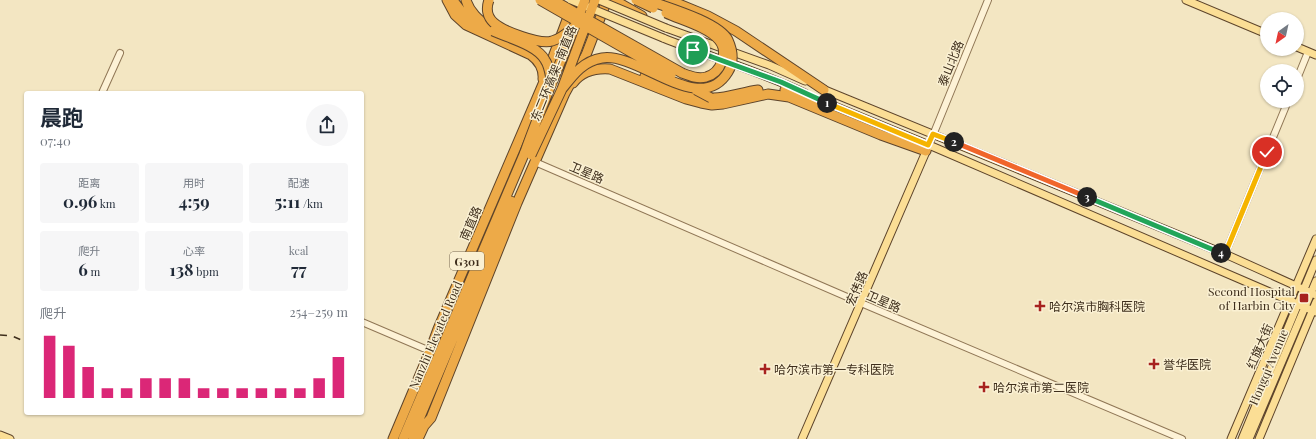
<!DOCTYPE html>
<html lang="zh">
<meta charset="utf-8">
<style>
:root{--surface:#fff;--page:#f6f6f7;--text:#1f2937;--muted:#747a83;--accent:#db2777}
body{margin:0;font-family:"Playfair Display","Noto Sans SC",serif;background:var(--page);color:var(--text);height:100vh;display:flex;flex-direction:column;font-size:15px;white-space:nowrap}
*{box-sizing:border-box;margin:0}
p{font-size:13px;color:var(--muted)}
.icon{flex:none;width:22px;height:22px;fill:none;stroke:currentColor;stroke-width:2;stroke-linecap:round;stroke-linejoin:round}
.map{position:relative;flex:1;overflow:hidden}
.details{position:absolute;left:24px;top:91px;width:340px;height:324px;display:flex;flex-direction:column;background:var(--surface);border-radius:4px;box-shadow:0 1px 3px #0004}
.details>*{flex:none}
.needle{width:26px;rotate:213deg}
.tools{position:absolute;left:1260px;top:12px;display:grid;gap:8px}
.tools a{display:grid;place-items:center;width:44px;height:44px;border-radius:50%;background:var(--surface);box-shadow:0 1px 3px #0004;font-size:20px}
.pin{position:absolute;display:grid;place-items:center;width:34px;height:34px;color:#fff;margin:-17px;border:2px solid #fff;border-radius:50%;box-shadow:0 1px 4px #0007}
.km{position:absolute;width:20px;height:20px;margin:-10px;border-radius:50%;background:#222;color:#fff;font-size:11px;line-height:20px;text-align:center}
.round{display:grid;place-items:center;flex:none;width:42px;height:42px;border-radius:21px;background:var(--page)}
.headline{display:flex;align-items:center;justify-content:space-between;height:68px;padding:0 16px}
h1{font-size:22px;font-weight:700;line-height:30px}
.stats{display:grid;grid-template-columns:repeat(3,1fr);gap:6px;height:68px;padding:4px 16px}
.stats div{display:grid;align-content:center;border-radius:4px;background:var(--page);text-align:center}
.stats b{font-size:17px;font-weight:700}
.stats small{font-size:11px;font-weight:400}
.stats p{font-size:11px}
.chart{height:112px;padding:8px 16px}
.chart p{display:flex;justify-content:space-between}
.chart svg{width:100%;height:72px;margin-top:4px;stroke:var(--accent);stroke-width:6}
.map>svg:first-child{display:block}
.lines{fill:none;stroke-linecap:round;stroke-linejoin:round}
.minor-casing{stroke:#907756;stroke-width:8}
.major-casing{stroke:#5d442b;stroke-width:9}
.highway-casing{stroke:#5d442b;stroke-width:11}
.minor{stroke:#fdf2d6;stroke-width:6}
.major{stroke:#fbde95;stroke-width:7}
.highway{stroke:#edaa48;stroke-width:9}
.rail{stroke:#3e2e1c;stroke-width:1.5;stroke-dasharray:7 7;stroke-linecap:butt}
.major-bridge-casing{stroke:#5d442b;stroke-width:9;stroke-linecap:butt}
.highway-bridge-casing{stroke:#5d442b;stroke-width:11;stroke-linecap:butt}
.major-bridge{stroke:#fbde95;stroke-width:7}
.highway-bridge{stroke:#edaa48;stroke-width:9}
.split-1-casing{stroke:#fff;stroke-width:8}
.split-2-casing{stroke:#fff;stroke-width:8}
.split-3-casing{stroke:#fff;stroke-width:8}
.split-4-casing{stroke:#fff;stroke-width:8}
.split-5-casing{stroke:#fff;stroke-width:8}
.split-1{stroke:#22a559;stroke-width:5}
.split-2{stroke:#f5b400;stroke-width:5}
.split-3{stroke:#f0652b;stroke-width:5}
.split-4{stroke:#22a559;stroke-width:5}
.split-5{stroke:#f5b400;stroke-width:5}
.poi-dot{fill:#a7221f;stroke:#faf0d2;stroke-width:1.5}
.labels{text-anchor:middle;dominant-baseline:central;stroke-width:3;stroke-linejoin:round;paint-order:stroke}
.shield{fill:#faf0d2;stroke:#766853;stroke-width:1}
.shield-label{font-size:11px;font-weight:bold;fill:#3e2e1c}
.street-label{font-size:12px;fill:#3e2e1c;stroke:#faf0d2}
.poi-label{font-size:12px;fill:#3e2e1c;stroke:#faf0d2;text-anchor:start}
</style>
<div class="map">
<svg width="1316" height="439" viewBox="0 0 1316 439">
<rect width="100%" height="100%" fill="#f3e6c2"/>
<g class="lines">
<defs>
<path id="minor" d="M1297,79L1308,52
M102,93L120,53
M929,145L988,0
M535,162L861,303L1182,439
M1225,254L1288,101
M362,322L430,351"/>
<path id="major" d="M1186,0L1267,34
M666,28L769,65L805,81
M663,38C710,57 759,71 805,93
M1297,47L1316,55
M820,88L1225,254L1316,295
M827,103L929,145L1316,312
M0,435L10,439
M802,439L928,147
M1231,439L1316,239
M1242,439L1316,260
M1249,439L1316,281
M1259,439L1316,302"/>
<path id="highway" d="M447,0L455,15L466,25L531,55C539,61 544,68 543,79
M453,0C460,11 468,20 480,26
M466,0C470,14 482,22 493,31
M614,0L642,16
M669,0L708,16L736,31L824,90
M645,76C665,84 691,97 713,98C728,98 743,92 758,90
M573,83C582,71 596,68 610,69L686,99L701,103L712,105L723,104L768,94L789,97L881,135L926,151
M785,90L831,105
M412,436L511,201
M393,439L430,351L438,329L543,84L571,9
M403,439L525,152
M418,439L424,426L431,418L517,203L565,93L586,55L607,0"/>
</defs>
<use href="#minor" class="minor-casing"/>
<use href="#major" class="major-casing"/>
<use href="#highway" class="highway-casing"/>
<use href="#minor" class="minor"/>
<use href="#major" class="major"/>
<use href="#highway" class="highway"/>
<path class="rail" d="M0,335L12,336L26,342"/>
<defs>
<path id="major-bridge" d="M571,0L663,38
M599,0L666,28"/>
<path id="highway-bridge" d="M489,0C486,8 487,17 494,23C503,31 540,45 552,41C561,39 568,32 575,26
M540,0L671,75
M553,0L682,73C690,76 697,79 706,77C721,73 729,52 719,40C708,27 681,20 666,13
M636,0L653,8
M493,31C508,38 537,45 545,60C550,67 550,76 552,84
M562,89C573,75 583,61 602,58C639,52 700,118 728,72C734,62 733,51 728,40C719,22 666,7 647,0
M696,90L711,98
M525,152C543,101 566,51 585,0
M531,155L562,89L595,0"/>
</defs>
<use href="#major-bridge" class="major-bridge-casing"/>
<use href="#highway-bridge" class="highway-bridge-casing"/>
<use href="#major-bridge" class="major-bridge"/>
<use href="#highway-bridge" class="highway-bridge"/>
</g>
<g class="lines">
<defs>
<path id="split-1" d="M693,50L781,82L827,103"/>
<path id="split-2" d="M827,103L928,145L933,134L954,142"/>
<path id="split-3" d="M954,142L1087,197"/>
<path id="split-4" d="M1087,197L1221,253"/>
<path id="split-5" d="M1221,253L1225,254L1267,152"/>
</defs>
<use href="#split-1" class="split-1-casing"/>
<use href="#split-2" class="split-2-casing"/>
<use href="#split-3" class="split-3-casing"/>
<use href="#split-4" class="split-4-casing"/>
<use href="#split-5" class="split-5-casing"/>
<use href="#split-1" class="split-1"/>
<use href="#split-2" class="split-2"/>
<use href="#split-3" class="split-3"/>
<use href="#split-4" class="split-4"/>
<use href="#split-5" class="split-5"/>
</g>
<g class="poi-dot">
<rect x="1299" y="293" width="10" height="10" rx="2"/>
<path d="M1038 300h4v4h4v4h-4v4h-4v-4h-4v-4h4z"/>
<path d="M1152 358h4v4h4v4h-4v4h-4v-4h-4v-4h4z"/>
<path d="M763 363h4v4h4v4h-4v4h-4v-4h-4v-4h4z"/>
<path d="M982 381h4v4h4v4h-4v4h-4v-4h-4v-4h4z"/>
</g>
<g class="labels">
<rect class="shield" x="450" y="252" width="34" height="18" rx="3"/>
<g class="shield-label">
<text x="467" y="261">G301</text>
</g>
<g class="street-label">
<text transform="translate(950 63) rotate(-68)">泰山北路</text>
<text transform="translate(553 73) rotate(-68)">东二环高架-南直路</text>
<text transform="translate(587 172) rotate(23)">卫星路</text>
<text transform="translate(470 223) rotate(-67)">南直路</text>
<text transform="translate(856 288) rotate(-67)">宏伟路</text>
<text transform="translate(884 301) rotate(23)">卫星路</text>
<text transform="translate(435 335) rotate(-67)">Nanzhi Elevated Road</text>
<text transform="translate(1259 346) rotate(-67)">红旗大街</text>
<text transform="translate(1268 367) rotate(-67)">Hongqi Avenue</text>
</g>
<g class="poi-label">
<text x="1295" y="291" text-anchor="end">Second Hospital<tspan x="1295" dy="14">of Harbin City</tspan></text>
<text x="1049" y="306">哈尔滨市胸科医院</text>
<text x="1163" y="364">誉华医院</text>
<text x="774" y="369">哈尔滨市第一专科医院</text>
<text x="993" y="387">哈尔滨市第二医院</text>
</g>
</g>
</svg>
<div class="tools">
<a><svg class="needle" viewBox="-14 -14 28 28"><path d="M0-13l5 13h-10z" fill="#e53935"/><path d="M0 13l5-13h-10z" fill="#747a83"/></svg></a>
<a><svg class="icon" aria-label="locate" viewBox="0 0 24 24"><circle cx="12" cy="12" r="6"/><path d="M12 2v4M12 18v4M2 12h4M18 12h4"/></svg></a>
</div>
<div class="pin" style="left:693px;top:50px;background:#1e9e55"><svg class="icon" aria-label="arrive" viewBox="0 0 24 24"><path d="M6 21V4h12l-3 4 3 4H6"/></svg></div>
<div class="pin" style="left:1267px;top:152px;background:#d93025"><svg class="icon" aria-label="check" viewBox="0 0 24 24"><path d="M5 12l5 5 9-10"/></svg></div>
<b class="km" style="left:827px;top:103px">1</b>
<b class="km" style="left:954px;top:142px">2</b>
<b class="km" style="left:1087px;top:197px">3</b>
<b class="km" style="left:1221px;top:253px">4</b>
<section class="details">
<div class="headline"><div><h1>晨跑</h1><p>07:40</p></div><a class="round"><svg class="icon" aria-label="share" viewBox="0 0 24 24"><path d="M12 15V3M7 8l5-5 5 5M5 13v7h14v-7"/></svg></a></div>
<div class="stats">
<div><p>距离</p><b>0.96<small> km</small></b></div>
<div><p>用时</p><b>4:59</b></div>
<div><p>配速</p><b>5:11<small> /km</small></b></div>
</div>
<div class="stats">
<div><p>爬升</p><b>6<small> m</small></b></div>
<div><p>心率</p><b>138<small> bpm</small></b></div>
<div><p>kcal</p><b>77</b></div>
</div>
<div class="chart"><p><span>爬升</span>254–259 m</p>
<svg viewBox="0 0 160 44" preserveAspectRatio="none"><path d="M5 44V6M15 44V12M25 44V25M35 44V38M45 44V38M55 44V32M65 44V32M75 44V32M85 44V38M95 44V38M105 44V38M115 44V38M125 44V38M135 44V38M145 44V32M155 44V19"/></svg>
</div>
</section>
</div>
